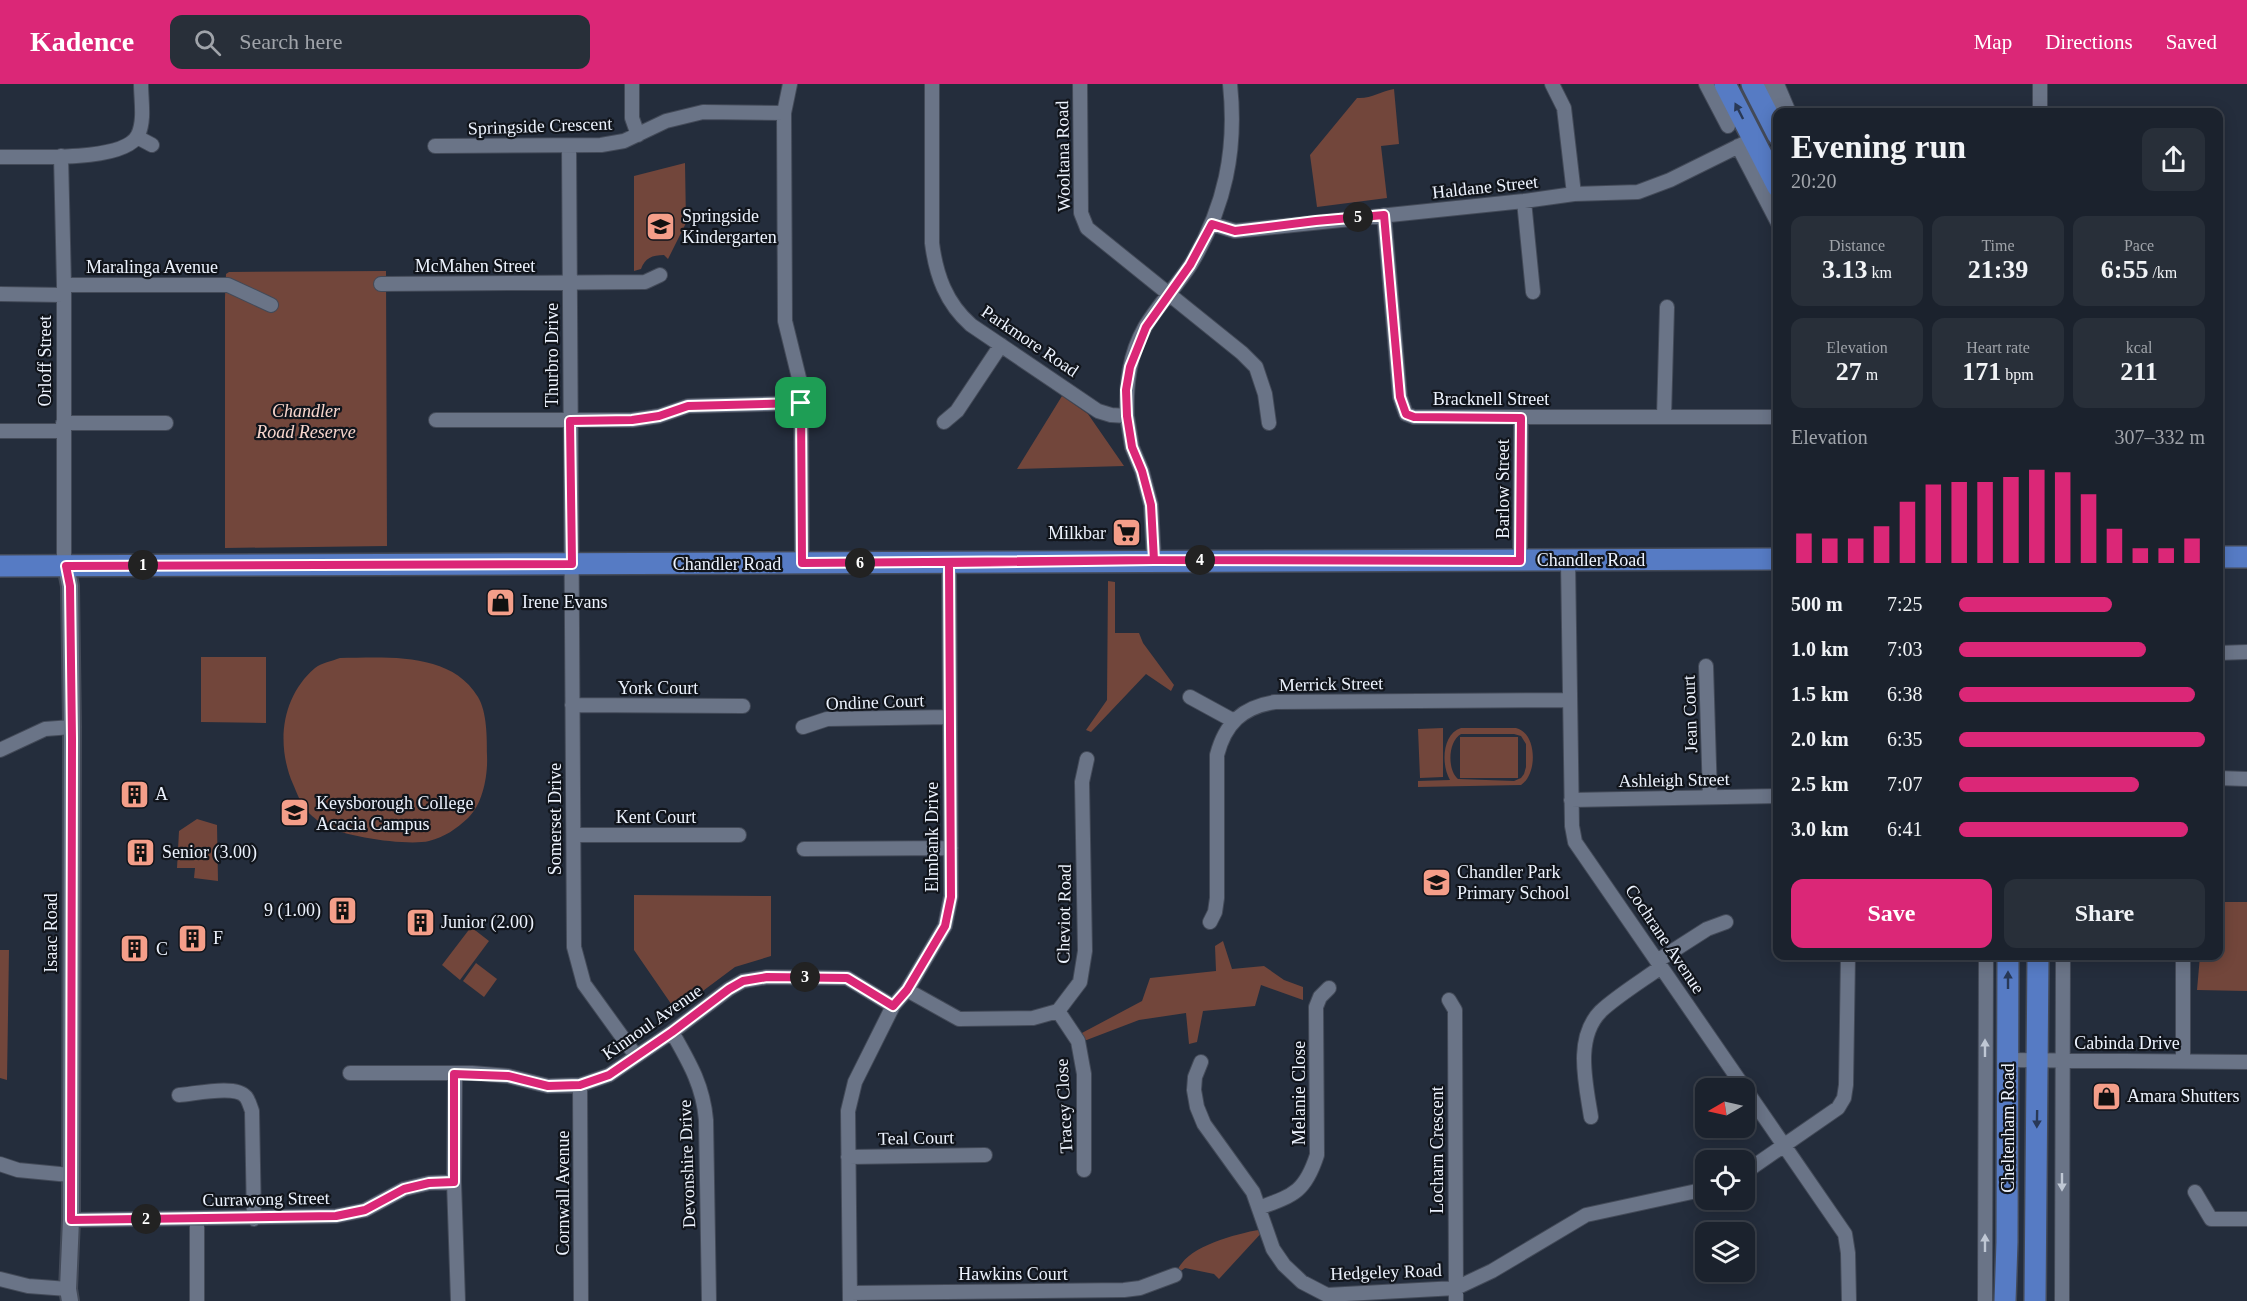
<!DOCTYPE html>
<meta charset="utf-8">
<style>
:root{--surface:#1b222d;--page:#282f39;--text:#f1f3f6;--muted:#a0a4aa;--line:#393f49;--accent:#db2777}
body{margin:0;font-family:Georgia,serif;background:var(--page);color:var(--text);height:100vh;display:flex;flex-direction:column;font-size:22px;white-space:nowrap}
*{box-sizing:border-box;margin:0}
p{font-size:20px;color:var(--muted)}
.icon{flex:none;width:33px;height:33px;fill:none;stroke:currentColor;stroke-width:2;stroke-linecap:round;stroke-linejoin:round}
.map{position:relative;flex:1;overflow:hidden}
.side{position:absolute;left:1773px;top:24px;width:450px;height:852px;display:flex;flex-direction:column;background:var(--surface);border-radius:12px;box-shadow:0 3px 15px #0003,0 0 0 2px var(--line)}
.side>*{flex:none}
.needle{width:39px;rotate:261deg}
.buttons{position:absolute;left:1695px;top:994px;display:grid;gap:12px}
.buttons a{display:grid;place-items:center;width:60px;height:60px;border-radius:12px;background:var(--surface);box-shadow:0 3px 15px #0003,0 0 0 2px var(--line);font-size:30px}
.pin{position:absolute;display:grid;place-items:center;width:51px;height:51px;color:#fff;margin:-26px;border-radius:12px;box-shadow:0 3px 9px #0006}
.km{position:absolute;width:30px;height:30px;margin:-15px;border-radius:50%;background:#222;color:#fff;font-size:16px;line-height:30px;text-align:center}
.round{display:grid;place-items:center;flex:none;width:63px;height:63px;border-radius:12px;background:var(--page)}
.overview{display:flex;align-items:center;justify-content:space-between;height:102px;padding:0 18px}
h1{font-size:33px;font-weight:600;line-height:45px}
.metrics{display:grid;grid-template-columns:repeat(3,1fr);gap:9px;height:102px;padding:6px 18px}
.metrics div{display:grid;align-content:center;border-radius:12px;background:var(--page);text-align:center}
.metrics b{font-size:26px;font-weight:600}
.metrics small{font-size:16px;font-weight:400}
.metrics p{font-size:16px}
.chart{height:168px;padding:12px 18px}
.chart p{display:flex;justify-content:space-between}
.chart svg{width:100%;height:108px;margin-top:6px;stroke:var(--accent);stroke-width:6}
.button{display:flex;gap:12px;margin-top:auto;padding:12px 18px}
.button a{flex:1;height:69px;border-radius:12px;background:var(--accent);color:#fff;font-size:24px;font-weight:600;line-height:69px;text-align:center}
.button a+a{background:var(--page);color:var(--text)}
ul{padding:0 18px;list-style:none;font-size:20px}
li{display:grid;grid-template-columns:96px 72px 1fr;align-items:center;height:45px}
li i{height:15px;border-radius:8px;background:var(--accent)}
header{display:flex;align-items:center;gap:36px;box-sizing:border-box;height:84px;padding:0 30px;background:var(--accent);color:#fff}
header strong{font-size:28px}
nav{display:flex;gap:33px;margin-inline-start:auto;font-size:21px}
.search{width:420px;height:54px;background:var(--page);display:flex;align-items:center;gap:15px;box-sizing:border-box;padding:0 21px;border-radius:12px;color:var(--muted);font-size:22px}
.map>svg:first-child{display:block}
.green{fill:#72463b;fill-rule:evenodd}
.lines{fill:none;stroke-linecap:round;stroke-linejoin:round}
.minor-casing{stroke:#434a58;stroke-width:16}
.tertiary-casing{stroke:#434a58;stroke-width:20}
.primary-casing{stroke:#434a58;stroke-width:24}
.minor{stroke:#6a7487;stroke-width:14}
.tertiary{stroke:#6a7487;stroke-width:16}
.primary{stroke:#567bc4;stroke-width:21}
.oneway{fill:#293957}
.oneway2{fill:#bfc7d4}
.route-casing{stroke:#fff;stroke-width:12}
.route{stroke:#db2777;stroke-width:8}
.labels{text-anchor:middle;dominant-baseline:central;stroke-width:4.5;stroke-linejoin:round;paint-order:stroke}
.street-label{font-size:18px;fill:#edf3fe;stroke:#11151c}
.poi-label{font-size:18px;fill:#edf3fe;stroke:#11151c;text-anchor:start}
.park-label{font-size:18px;font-style:italic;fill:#f8d6cd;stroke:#11151c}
</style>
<header>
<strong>Kadence</strong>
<div class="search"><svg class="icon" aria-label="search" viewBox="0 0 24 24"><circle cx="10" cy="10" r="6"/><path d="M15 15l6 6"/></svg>Search here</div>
<nav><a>Map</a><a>Directions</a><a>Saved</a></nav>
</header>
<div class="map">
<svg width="2247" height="1217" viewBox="0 0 2247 1217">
<rect width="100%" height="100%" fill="#242d3c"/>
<path class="green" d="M1394,5L1399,60L1381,62L1387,114L1317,123L1310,71L1357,14C1371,15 1381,7 1394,5Z
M685,79L686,139L668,175L664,171C652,171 645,174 641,185L634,187V92Z
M386,187L387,462L225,464V213L226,190L229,188Z
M1062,312L1088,330L1124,382L1017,385Z
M1108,497L1115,498V549H1139L1143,559L1174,601L1171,607L1146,590L1091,648L1086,646L1107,616Z
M201,573H266V639L201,638Z
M340,574C386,574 450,567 478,613C487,628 487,653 487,671C488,691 483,720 468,734C456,745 445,753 429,757C408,762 345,753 326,742C320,739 313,733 308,728C301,721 297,709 293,700C276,661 281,613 315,584C321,579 332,577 340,574Z
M1443,644V693L1420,694L1418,645Z
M1516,644C1537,649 1538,690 1521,701L1418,703V697L1450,696C1441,681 1442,650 1461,644ZM1461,650H1514L1521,652L1526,660V683L1524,690L1521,694L1514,697L1458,695C1447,686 1448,657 1461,650Z
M1460,653H1518V694H1460Z
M197,735L217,741L218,797L194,794L195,784H177L179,747Z
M634,811L771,812V872L735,883L676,927L634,866Z
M2219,818H2247V907L2197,906L2200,872H2218Z
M471,843L489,857L460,896L442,881Z
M1223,857L1232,885L1264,882L1284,896L1303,903V916L1261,901L1255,922L1203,927L1197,958L1189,960L1186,929L1139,936L1084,957L1080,950L1142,917L1150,894L1216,887L1215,862Z
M0,866H9L7,996L0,994Z
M476,879L497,895L484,913L463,897Z
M1265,1145L1219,1195L1214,1190L1185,1184L1175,1191C1177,1187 1179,1182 1182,1179C1196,1160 1242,1148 1265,1145Z"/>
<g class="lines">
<defs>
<path id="minor" d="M632,0V34L638,51
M790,0L784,29L785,237L800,298L801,319L802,479
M932,0V159C936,191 946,219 971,241L1098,327L1111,331L1127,332L1132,363L1142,387L1151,421L1154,476
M1080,0L1081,129L1087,144L1242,269L1256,283L1265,310L1269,339
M1552,0L1564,24L1574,110
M1706,0L1728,42
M1764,0L1773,16L1786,22
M1777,0L1788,26
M2040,0V28
M137,53L152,61
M435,62L601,61L624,57L666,37L703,28L784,29
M569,62L574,863L584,900L636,972
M1738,62L1778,139
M61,72L64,201V471L66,482
M0,73C29,72 124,79 138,51C145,36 141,16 141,0
M1524,117L1533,208
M1384,131L1400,313L1406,330L1414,333H1778
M1212,140L1235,147L1524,117L1574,110L1638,108L1670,96L1753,55
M381,200L645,198L660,191
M64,201H228L271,221
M0,210L63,211
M1127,332C1126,300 1129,271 1145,243C1158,221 1177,202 1191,180C1225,123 1237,66 1230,0
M1664,333L1667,223
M436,336H632L659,332L688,322L801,319
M944,338L957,327L1001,261
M63,339H166
M0,347H63
M1520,477L1521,334
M1568,477L1572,742L1575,758L1845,1150L1848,1169L1849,1217
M2218,569L2247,568
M1706,582L1710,713
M1190,613L1234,637
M572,621L743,622
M803,643L827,635L949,633
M0,666L45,645L72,643
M2218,694L2247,695
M1571,716L1778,712
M574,751H739
M804,765L951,764
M1210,838L1215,828L1217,814V671C1225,640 1242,623 1275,618L1569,616
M1657,877L1707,845L1726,838
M907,906L959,935L1033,934L1058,927L1080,898L1085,867L1082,698L1087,675
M1449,916L1455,926L1456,1217
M1058,927L1078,957L1084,990V1086
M672,948C689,978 703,1001 706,1036L709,1217
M2008,976L2247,978
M2183,977V872
M1201,978L1195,993L1194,1006L1197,1023L1204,1040L1253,1108L1273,1165L1284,1181L1302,1198L1327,1211L1456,1204L1492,1187L1586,1131L1706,1105
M350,989H472L508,992L548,1002L580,1001L609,991L672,948L729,905L743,897L767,893L847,894L893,922
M455,990L454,1098L458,1217
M580,1001L581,1217
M179,1011C195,1010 236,1000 246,1013C249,1017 250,1022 252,1027L254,1135
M1591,1033C1586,1000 1574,954 1601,927C1617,912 1643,896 1661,883
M848,1073L985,1071
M0,1080L18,1086L70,1091
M1744,1089L1838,1024L1844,1014L1846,1001L1848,872
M2195,1108L2211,1135H2247
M1259,1124C1294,1111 1305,1108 1317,1071L1316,923L1320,913L1329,904
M197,1135V1217
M71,1136L336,1132L365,1126L404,1105L429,1099L454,1098
M0,1195L28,1202L68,1205
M850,1209L1124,1206L1140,1204L1175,1191
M850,1217L848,1027L855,998L893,922L907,906L945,842L951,812L949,479
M1985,1217L1986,872
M2062,1217L2063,872"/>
<path id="tertiary" d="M66,482L70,502L72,643L71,1136L68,1205L70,1217"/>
<path id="primary" d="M1725,0L1778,103
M1752,0L1778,51
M2218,473H2247
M0,482L1778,475
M2005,1217L2007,1158L2008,872
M2035,1217L2038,872"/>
</defs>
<use href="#minor" class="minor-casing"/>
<use href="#tertiary" class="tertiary-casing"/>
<use href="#primary" class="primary-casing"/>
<use href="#minor" class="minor"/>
<use href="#tertiary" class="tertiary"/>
<use href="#primary" class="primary"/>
</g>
<defs><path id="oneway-solid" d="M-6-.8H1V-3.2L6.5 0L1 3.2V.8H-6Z" transform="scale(1.5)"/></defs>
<g class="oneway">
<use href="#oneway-solid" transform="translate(1739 27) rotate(-117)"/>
<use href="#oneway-solid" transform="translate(2008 896) rotate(-90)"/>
<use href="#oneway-solid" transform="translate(2037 1035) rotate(91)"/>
</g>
<g class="oneway2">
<use href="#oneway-solid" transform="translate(1985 964) rotate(-90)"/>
<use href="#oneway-solid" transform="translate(2062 1098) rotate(90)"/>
<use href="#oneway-solid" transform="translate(1985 1159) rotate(-90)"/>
</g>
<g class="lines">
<defs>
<path id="route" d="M801,319L688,322L659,332L632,336L570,337L572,480L66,482L70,502L72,655L71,1136L336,1132L365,1126L404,1105L429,1099L454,1098V990L508,992L548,1002L580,1001L609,991L672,948L729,905L743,897L767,893L847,894L893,922L907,906L945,842L951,813L949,479L1154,476L1520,477L1521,334L1414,333L1406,330L1400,313L1384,131L1316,137L1235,147L1212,140L1190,181L1146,243L1130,283L1126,306L1127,332L1132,363L1142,387L1151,421L1154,476L802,479L801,319"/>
</defs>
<use href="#route" class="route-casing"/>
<use href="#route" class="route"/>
</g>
<defs>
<symbol id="school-square" viewBox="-11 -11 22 22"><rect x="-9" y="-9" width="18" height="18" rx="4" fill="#f49e89" stroke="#11151c"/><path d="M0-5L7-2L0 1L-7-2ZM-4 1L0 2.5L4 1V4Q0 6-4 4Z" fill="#111"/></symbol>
<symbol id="supermarket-square" viewBox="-11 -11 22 22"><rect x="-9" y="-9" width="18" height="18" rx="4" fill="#f49e89" stroke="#11151c"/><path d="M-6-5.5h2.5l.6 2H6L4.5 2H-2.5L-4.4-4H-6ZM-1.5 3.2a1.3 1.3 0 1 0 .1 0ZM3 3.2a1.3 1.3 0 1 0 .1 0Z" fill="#111"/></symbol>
<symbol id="shop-square" viewBox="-11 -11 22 22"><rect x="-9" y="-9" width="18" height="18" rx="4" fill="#f49e89" stroke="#11151c"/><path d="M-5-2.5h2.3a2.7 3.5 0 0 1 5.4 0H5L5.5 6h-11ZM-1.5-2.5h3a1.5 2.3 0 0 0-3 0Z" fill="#111"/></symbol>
<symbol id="building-square" viewBox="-11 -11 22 22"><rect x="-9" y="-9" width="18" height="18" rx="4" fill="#f49e89" stroke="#11151c"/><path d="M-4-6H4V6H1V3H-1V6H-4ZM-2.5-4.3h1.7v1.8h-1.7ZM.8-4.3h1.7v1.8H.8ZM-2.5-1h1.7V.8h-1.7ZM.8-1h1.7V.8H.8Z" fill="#111"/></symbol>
</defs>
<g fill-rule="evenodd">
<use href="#school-square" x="644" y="126" width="33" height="33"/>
<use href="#supermarket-square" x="1110" y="432" width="33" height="33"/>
<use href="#shop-square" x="484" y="502" width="33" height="33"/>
<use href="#building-square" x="118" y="694" width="33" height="33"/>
<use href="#school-square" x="278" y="712" width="33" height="33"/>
<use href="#building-square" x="124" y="752" width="33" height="33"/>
<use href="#school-square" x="1420" y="782" width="33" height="33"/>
<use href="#building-square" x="326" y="810" width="33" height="33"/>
<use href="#building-square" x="404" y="822" width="33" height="33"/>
<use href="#building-square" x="176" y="838" width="33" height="33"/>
<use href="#building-square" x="118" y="848" width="33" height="33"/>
<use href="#shop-square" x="2090" y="996" width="33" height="33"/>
</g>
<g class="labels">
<g class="street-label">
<text transform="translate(540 42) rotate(-2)">Springside Crescent</text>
<text transform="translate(1063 72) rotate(-91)">Wooltana Road</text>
<text transform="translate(1485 103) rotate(-6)">Haldane Street</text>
<text x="475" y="182">McMahen Street</text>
<text x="152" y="183">Maralinga Avenue</text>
<text transform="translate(1030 257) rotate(34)">Parkmore Road</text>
<text transform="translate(552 271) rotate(-90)">Thurbro Drive</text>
<text transform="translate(45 277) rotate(-90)">Orloff Street</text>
<text x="1491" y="315">Bracknell Street</text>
<text transform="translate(1503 405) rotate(-90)">Barlow Street</text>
<text x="1591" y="476">Chandler Road</text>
<text x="727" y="480">Chandler Road</text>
<text transform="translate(1331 600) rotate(-1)">Merrick Street</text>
<text x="658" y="604">York Court</text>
<text transform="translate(875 618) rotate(-2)">Ondine Court</text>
<text transform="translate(1690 630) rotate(-92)">Jean Court</text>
<text transform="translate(1674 696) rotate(-1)">Ashleigh Street</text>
<text x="656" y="733">Kent Court</text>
<text transform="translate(555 735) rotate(-90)">Somerset Drive</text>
<text transform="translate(932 753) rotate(-90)">Elmbank Drive</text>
<text transform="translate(1064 830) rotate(-89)">Cheviot Road</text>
<text transform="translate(51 849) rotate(-90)">Isaac Road</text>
<text transform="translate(1665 855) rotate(56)">Cochrane Avenue</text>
<text transform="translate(652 938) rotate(-35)">Kinnoul Avenue</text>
<text x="2127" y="959">Cabinda Drive</text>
<text transform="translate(1299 1009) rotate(-90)">Melanie Close</text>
<text transform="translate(1064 1022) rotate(-93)">Tracey Close</text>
<text transform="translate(2008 1044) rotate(-90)">Cheltenham Road</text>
<text transform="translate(916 1054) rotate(-1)">Teal Court</text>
<text transform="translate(1437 1066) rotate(-90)">Locharn Crescent</text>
<text transform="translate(687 1080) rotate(-92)">Devonshire Drive</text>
<text transform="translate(563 1109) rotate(-90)">Cornwall Avenue</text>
<text transform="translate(266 1115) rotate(-1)">Currawong Street</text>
<text transform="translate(1386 1188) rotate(-2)">Hedgeley Road</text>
<text x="1013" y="1190">Hawkins Court</text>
</g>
<g class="poi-label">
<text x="682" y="132">Springside<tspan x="682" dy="21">Kindergarten</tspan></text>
<text x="1106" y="449" text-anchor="end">Milkbar</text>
<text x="522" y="518">Irene Evans</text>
<text x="155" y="710">A</text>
<text x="316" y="719">Keysborough College<tspan x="316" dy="21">Acacia Campus</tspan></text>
<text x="162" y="768">Senior (3.00)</text>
<text x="1457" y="788">Chandler Park<tspan x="1457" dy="21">Primary School</tspan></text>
<text x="321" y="826" text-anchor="end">9 (1.00)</text>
<text x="441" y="838">Junior (2.00)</text>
<text x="213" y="854">F</text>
<text x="156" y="865">C</text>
<text x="2127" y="1012">Amara Shutters</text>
</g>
<g class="park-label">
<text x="306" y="327">Chandler<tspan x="306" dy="21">Road Reserve</tspan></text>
</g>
</g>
</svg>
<div class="buttons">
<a><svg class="needle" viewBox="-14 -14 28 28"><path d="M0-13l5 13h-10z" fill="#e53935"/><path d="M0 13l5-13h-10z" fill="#a0a4aa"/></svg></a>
<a><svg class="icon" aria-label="locate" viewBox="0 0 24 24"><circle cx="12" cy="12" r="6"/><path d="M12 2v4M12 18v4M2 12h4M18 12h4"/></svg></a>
<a><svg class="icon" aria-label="layers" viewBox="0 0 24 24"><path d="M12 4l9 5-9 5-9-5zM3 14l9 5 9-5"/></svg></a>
</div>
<div class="pin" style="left:801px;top:319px;background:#1e9e55"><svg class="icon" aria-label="arrive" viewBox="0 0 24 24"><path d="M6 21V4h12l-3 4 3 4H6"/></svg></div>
<b class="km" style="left:143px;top:481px">1</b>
<b class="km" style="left:146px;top:1135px">2</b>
<b class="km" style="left:805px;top:893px">3</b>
<b class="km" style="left:1200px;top:476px">4</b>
<b class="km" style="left:1358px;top:133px">5</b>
<b class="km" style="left:860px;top:479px">6</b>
<section class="side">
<div class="overview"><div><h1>Evening run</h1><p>20:20</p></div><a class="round"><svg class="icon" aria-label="share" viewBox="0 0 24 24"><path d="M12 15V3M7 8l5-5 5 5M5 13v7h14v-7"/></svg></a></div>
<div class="metrics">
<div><p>Distance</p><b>3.13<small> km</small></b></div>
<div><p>Time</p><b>21:39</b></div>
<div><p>Pace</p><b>6:55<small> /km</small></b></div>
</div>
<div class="metrics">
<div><p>Elevation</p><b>27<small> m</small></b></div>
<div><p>Heart rate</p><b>171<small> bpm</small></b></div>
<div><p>kcal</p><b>211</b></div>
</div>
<div class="chart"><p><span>Elevation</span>307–332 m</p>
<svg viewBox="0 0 160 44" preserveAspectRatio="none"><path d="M5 44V32M15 44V34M25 44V34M35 44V29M45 44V19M55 44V12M65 44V11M75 44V11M85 44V9M95 44V6M105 44V7M115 44V16M125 44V30M135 44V38M145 44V38M155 44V34"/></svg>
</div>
<ul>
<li><b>500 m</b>7:25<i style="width:62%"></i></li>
<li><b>1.0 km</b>7:03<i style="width:76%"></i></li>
<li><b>1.5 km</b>6:38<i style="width:96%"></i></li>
<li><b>2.0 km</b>6:35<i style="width:100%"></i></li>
<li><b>2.5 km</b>7:07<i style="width:73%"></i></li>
<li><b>3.0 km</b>6:41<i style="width:93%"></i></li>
</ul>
<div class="button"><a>Save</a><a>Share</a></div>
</section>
</div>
